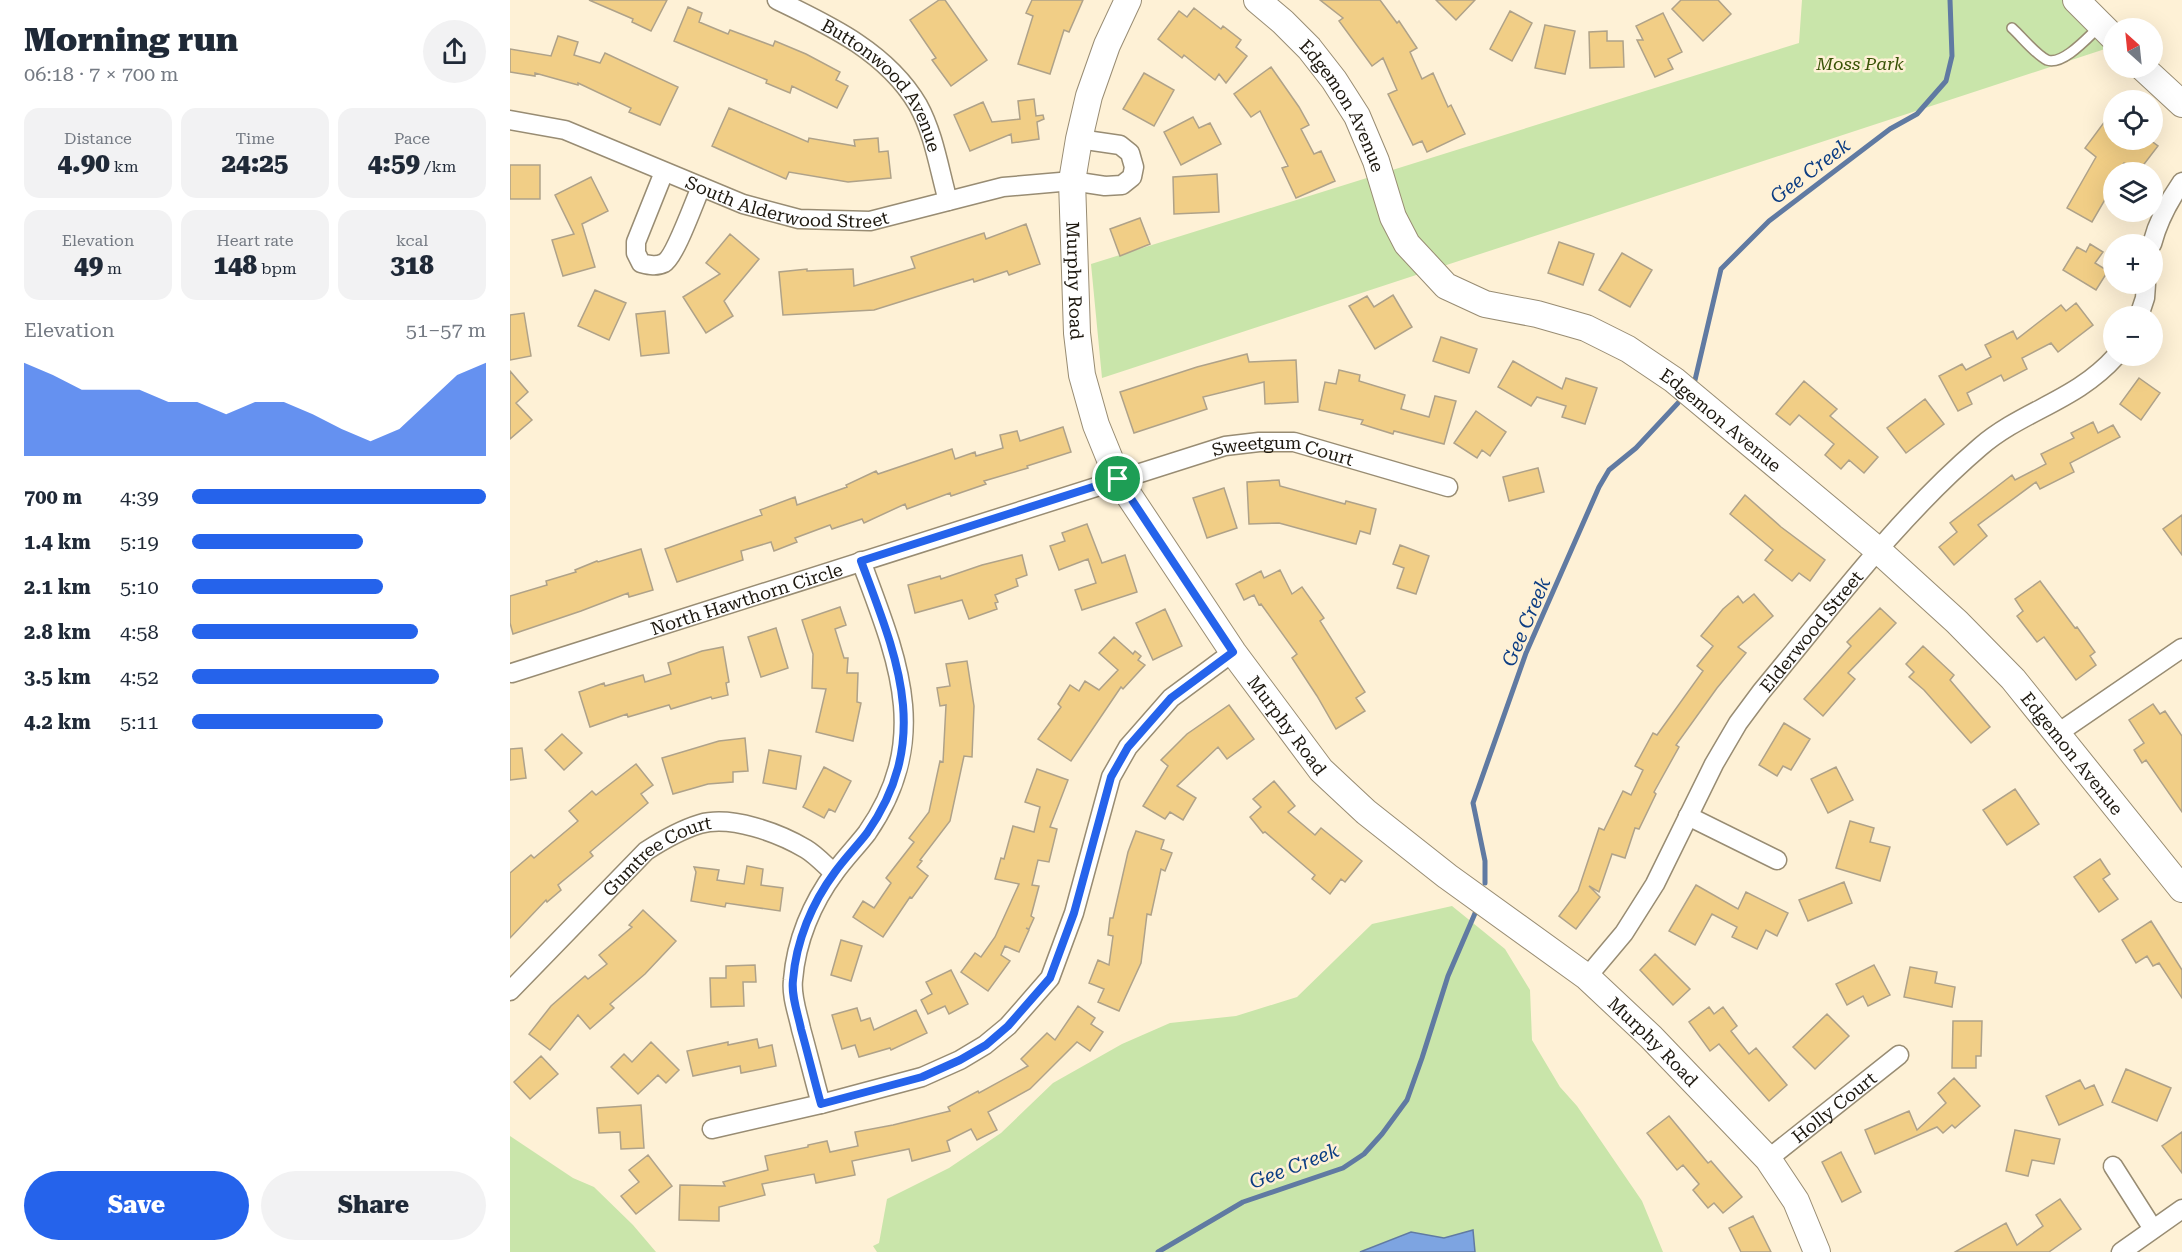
<!DOCTYPE html>
<meta charset="utf-8">
<style>
:root{--surface:#fff;--page:#f2f2f3;--text:#1f2937;--muted:#747a83;--accent:#2563eb}
body{margin:0;font-family:"Roboto Serif",serif;background:var(--page);color:var(--text);height:100vh;display:flex;flex-direction:column;font-size:22px;white-space:nowrap}
*{box-sizing:border-box;margin:0}
p{font-size:20px;color:var(--muted)}
.icon{flex:none;width:33px;height:33px;fill:none;stroke:currentColor;stroke-width:2;stroke-linecap:round;stroke-linejoin:round}
.map{position:relative;flex:1;overflow:hidden}
.panel{display:flex;flex-direction:column;background:var(--surface);width:510px}
.panel>*{flex:none}
.needle{width:39px;rotate:333deg}
.controls{position:absolute;left:1593px;top:18px;display:grid;gap:12px}
.controls a{display:grid;place-items:center;width:60px;height:60px;border-radius:50%;background:var(--surface);box-shadow:0 6px 24px #0002;font-size:30px}
.pin{position:absolute;display:grid;place-items:center;width:51px;height:51px;color:#fff;margin:-26px;border:3px solid #fff;border-radius:50%;box-shadow:0 2px 6px #0007}
.round{display:grid;place-items:center;flex:none;width:63px;height:63px;border-radius:32px;background:var(--page)}
.summary{display:flex;align-items:center;justify-content:space-between;height:102px;padding:0 24px}
h1{font-size:33px;font-weight:800;line-height:45px}
.metrics{display:grid;grid-template-columns:repeat(3,1fr);gap:9px;height:102px;padding:6px 24px}
.metrics div{display:grid;align-content:center;border-radius:15px;background:var(--page);text-align:center}
.metrics b{font-size:26px;font-weight:800}
.metrics small{font-size:16px;font-weight:400}
.metrics p{font-size:16px}
.chart{height:168px;padding:12px 24px}
.chart p{display:flex;justify-content:space-between}
.chart svg{width:100%;height:108px;margin-top:6px;fill:var(--accent);opacity:.7}
.action{display:flex;gap:12px;margin-top:auto;padding:12px 24px}
.action a{flex:1;height:69px;border-radius:36px;background:var(--accent);color:#fff;font-size:24px;font-weight:800;line-height:69px;text-align:center}
.action a+a{background:var(--page);color:var(--text)}
ul{padding:0 24px;list-style:none;font-size:20px}
li{display:grid;grid-template-columns:96px 72px 1fr;align-items:center;height:45px}
li i{height:15px;border-radius:8px;background:var(--accent)}
main{display:flex;flex:1;min-height:0}
.map>svg:first-child{display:block}
.green{fill:#c9e5aa}
.water{fill:#7da4e1;stroke:#607aa2;stroke-width:1.5}
.lines{fill:none;stroke-linecap:round;stroke-linejoin:round}
.stream{stroke:#607aa2;stroke-width:5}
.building{fill:#f1ce86;stroke:#afa289;stroke-width:1.5}
.lane-casing{stroke:#988c73;stroke-width:12}
.street-casing{stroke:#988c73;stroke-width:21}
.secondary-casing{stroke:#988c73;stroke-width:28}
.lane{stroke:#fff;stroke-width:9}
.street{stroke:#fff;stroke-width:18}
.secondary{stroke:#fff;stroke-width:26}
.route-casing{stroke:#fff;stroke-width:12}
.route{stroke:#2563eb;stroke-width:8}
.labels{text-anchor:middle;dominant-baseline:central;stroke-width:5;stroke-linejoin:round;paint-order:stroke}
.park-label{font-size:18px;font-style:italic;fill:#385306;stroke:#fef1d6}
.street-label{font-size:18px;fill:#1d180f;stroke:#fef1d6}
.water-label{font-size:20px;font-style:italic;fill:#0c3d83;stroke:#fef1d6}
</style>
<main>
<section class="panel">
<div class="summary"><div><h1>Morning run</h1><p>06:18 · 7 × 700 m</p></div><a class="round"><svg class="icon" aria-label="share" viewBox="0 0 24 24"><path d="M12 15V3M7 8l5-5 5 5M5 13v7h14v-7"/></svg></a></div>
<div class="metrics">
<div><p>Distance</p><b>4.90<small> km</small></b></div>
<div><p>Time</p><b>24:25</b></div>
<div><p>Pace</p><b>4:59<small> /km</small></b></div>
</div>
<div class="metrics">
<div><p>Elevation</p><b>49<small> m</small></b></div>
<div><p>Heart rate</p><b>148<small> bpm</small></b></div>
<div><p>kcal</p><b>318</b></div>
</div>
<div class="chart"><p><span>Elevation</span>51–57 m</p>
<svg viewBox="0 0 160 44" preserveAspectRatio="none"><path d="M0 44V6L10 11L20 17L30 17L40 17L50 22L60 22L70 27L80 22L90 22L100 27L110 33L120 38L130 33L140 22L150 11L160 6V44z"/></svg>
</div>
<ul>
<li><b>700 m</b>4:39<i style="width:100%"></i></li>
<li><b>1.4 km</b>5:19<i style="width:58%"></i></li>
<li><b>2.1 km</b>5:10<i style="width:65%"></i></li>
<li><b>2.8 km</b>4:58<i style="width:77%"></i></li>
<li><b>3.5 km</b>4:52<i style="width:84%"></i></li>
<li><b>4.2 km</b>5:11<i style="width:65%"></i></li>
</ul>
<div class="action"><a>Save</a><a>Share</a></div>
</section>
<div class="map">
<svg width="1672" height="1252" viewBox="0 0 1672 1252">
<rect width="100%" height="100%" fill="#fef1d6"/>
<path class="green" d="M1292,0H1555L1595,49L592,378L581,264L1289,43Z
M942,906L995,949L1020,990L1022,1040L1050,1087L1067,1106L1132,1201L1153,1252H965L962,1231L934,1238L901,1232L850,1252H367L363,1246L369,1243L377,1199L439,1168L491,1133L543,1083L612,1044L660,1023L726,1016L787,997L862,924Z
M0,1136L63,1178L84,1187L123,1225L146,1252H0Z"/>
<path class="water" d="M963,1230L965,1252H850L901,1232L934,1238Z"/>
<g class="lines">
<path class="stream" d="M1185,380L1211,269L1259,221L1380,129L1407,114L1436,81L1442,56L1440,0
M975,883V861L963,803L1016,653L1089,487L1099,470L1126,448L1168,403
M648,1252L733,1202L833,1168L854,1154L872,1134L897,1100L912,1058L938,976L966,911"/>
</g>
<path class="building" d="M79,0H157L141,31L122,22L123,19Z
M429,0H435L477,60L441,86L422,60L426,58L400,20Z
M522,0H573L559,32L554,30L540,74L508,64L523,16L516,13Z
M810,0H870L887,23L889,21L907,48L900,52L912,79L923,73L938,107L941,105L955,134L917,152L912,141L903,145L878,94L887,90L873,58L862,66L829,21L833,18Z
M926,0H965L946,20Z
M1171,0H1208L1221,14L1193,41L1162,9Z
M178,7L192,13L189,22L218,34L220,30L263,46L265,41L296,54L330,72L326,80L338,86L327,108L282,86L280,93L256,83L257,80L164,41Z
M684,8L711,29L713,26L731,40L726,47L737,56L716,83L709,74L705,80L674,55L672,58L648,39L669,11L677,17Z
M1000,11L1022,23L1002,61L980,49Z
M1153,13L1172,52L1158,59L1163,69L1145,77L1127,40H1133L1126,26Z
M1035,25L1065,31L1055,74L1025,68Z
M1097,31V41H1113L1114,67L1080,68L1079,32Z
M48,36L68,42L64,55L90,63L95,53L168,87L150,125L119,112L121,108L68,83V85L25,73V76L0,72V49L41,56Z
M761,67L789,107L799,125L791,129L804,154L811,151L825,181L786,198L772,168L778,166L750,111L741,117L724,94Z
M634,73L664,90L644,126L613,109Z
M524,99L526,116L533,115L534,119L527,122L529,139L502,143L501,134L460,151L444,115L473,102L482,122L510,119L508,101Z
M219,108L298,142L299,138L345,146L344,140L368,138L369,152L378,151L381,178L338,182L279,172L276,179L244,165L202,146Z
M1604,109V140H1640L1648,146L1628,172L1614,163L1607,172H1604V184L1582,222L1557,208L1586,157L1575,148Z
M683,117L689,128L700,123L711,144L671,165L654,132Z
M0,165H30V199H0Z
M707,174L709,212L664,214L663,177Z
M81,177L98,211L72,224L85,267L53,276L42,240L64,234L45,195Z
M630,218L640,244L610,256L600,229Z
M516,224L530,264L499,275L497,271L464,282L463,279L364,310L273,315L269,272L297,269V271L343,269L344,286L405,268L401,257L474,233L476,239Z
M220,234L249,259L214,301L223,316L196,333L173,297L210,274L196,263Z
M1049,242L1084,254L1073,285L1038,273Z
M1580,244L1593,252L1585,263L1598,271L1586,290L1553,270L1567,247L1576,252Z
M1112,253L1142,270L1120,307L1089,290Z
M85,290L116,303L99,340L68,326Z
M883,295L902,327L865,349L839,306L857,296L864,307Z
M1566,303L1583,325L1548,352L1541,343L1512,358L1517,369L1494,381L1491,375L1457,393L1462,404L1448,411L1429,376L1452,364L1456,370L1481,357L1475,345L1503,331L1507,339L1551,305L1556,311Z
M155,311L159,353L131,356L126,314Z
M14,313L21,356L0,360V315Z
M931,337L967,349L959,373L923,361Z
M737,354L739,362L786,360L788,402L755,404L754,382L693,397L697,409L624,433L610,392L687,367Z
M1003,361L1052,389L1056,378L1087,388L1075,424L1052,417L1056,406L1027,397L1021,406L988,387Z
M829,370L850,375L849,381L895,395L891,409L919,417L925,396L946,401L934,444L884,431L883,434L851,424L853,420L809,410L815,382L826,384Z
M0,371L18,392L6,403L22,420L0,439Z
M1629,378L1650,393L1631,420L1610,404Z
M1294,381L1327,409L1320,416L1368,457L1354,473L1339,460L1331,469L1315,455L1324,444L1289,415L1280,425L1266,414Z
M1415,399L1434,424L1396,453L1377,428Z
M966,411L996,432L980,456L972,450L967,458L944,443Z
M1583,422L1588,433L1603,425L1610,437L1560,463L1564,472L1530,489L1526,482L1468,525L1477,536L1444,565L1429,547L1447,532L1440,523L1502,475L1505,480L1536,464L1531,454L1564,438L1561,433Z
M553,427L561,452L517,466L518,468L474,481L476,484L441,496L440,493L397,509L395,504L354,523L352,519L322,529L320,525L285,538L287,542L264,551L261,542L231,551L233,560L167,582L155,549L252,515L250,510L285,497L287,505L337,487L336,485L366,471L368,474L442,449L445,459L465,452L466,456L493,448L490,435L507,431L510,441Z
M1028,468L1034,492L999,501L993,477Z
M769,480L770,486L835,504L836,501L866,509L860,534L850,531L846,544L769,523L739,524L737,482Z
M714,488L727,528L697,538L683,498Z
M1235,495L1271,527L1315,560L1300,581L1289,573L1282,581L1255,560L1263,550L1220,514Z
M1672,515V555L1653,529Z
M577,524L592,563L615,555L627,592L572,610L565,590L586,583L578,559L549,570L540,546L555,541L552,533Z
M890,545L919,556L906,594L887,588L894,568L883,564Z
M131,549L143,590L119,597L118,593L71,611L3,634L0,623V596L37,585L36,581L66,572L65,570L87,561L88,562Z
M512,555L517,575L506,579L508,586L485,595L488,602L485,603L487,609L459,619L452,600L405,613L398,585L430,576L431,579L472,565Z
M770,570L782,594L792,587L814,618L810,621L855,692L846,698L855,711L826,729L807,696L782,658L787,654L751,604L749,605L744,595L734,600L726,584L751,571L754,578Z
M1530,581L1565,628L1567,627L1585,652L1580,656L1586,665L1566,680L1534,637L1527,642L1507,616L1513,611L1505,599Z
M1244,594L1263,616L1228,647L1236,653L1207,688L1166,745L1169,747L1144,792L1146,794L1129,829L1125,828L1115,858L1102,854L1089,892L1079,886L1090,897L1066,929L1049,916L1068,891L1089,828L1094,830L1113,791L1121,795L1133,770L1125,766L1143,733L1147,735L1193,671L1187,666L1203,646L1191,636L1213,609L1228,596L1233,603Z
M330,607L336,625L325,629L334,658H338L337,673H348L347,702L351,703L343,741L306,732L316,689L302,688L303,654L292,620Z
M1370,608L1386,623L1338,673L1345,679L1313,716L1294,699L1341,646L1337,642Z
M655,609L672,646L643,660L626,623Z
M266,628L278,668L251,677L238,637Z
M604,637L623,654L625,651L631,656L628,660L635,665L613,689L611,687L561,761L528,739L551,707L548,704L560,685L569,691L575,681L589,690L608,670L589,653Z
M1413,646L1444,675L1440,680L1480,727L1461,743L1414,690L1399,677L1404,672L1396,664Z
M213,647L219,682L216,683L218,695L202,699L201,697L161,709L159,705L118,717L117,714L80,727L69,692L94,683L95,686L133,675L135,682L161,674L158,663L192,651Z
M457,661L464,706L462,757L454,756L440,821L410,860L412,861L407,867L418,876L402,898L400,897L373,937L343,917L353,901L364,908L381,883L376,878L404,842L399,838L419,812L430,761L433,762L436,705L430,706L427,688L440,686L436,664Z
M1643,704L1650,714L1655,711L1672,736V812L1636,760L1632,763L1624,750L1634,743L1619,720Z
M719,705L744,739L717,759L708,747L667,786L686,798L673,820L660,812L655,819L633,806L658,766L651,760L677,734Z
M1274,723L1300,739L1281,770L1273,766L1267,776L1249,765Z
M52,734L72,753L54,770L35,750Z
M235,738L238,771L223,772V782L198,784L163,794L152,758L209,741Z
M12,748L16,778L0,780V749Z
M259,750L291,756L286,789L253,783Z
M126,764L143,785L131,794L138,803L80,852L83,856L48,885L51,890L37,902L36,900L0,938V873L21,855L24,858L68,821L59,811L82,791L86,795Z
M314,767L341,781L325,812L319,809L314,818L293,807Z
M1326,767L1343,800L1318,813L1301,779Z
M527,769L558,780L540,827L547,829L539,862L528,860L522,885L529,886L521,916L524,918L519,929L516,928L519,930L509,952L495,946L491,955L500,961L478,991L451,972L465,953L471,957L485,937L509,884L485,879L491,858L494,859L503,826L524,832L530,807L515,802Z
M764,781L785,806L778,812L805,835L811,828L852,861L835,882L831,879L820,894L802,879L805,875L755,832L753,833L740,817L751,807L743,799Z
M1505,789L1529,824L1497,845L1473,810Z
M1340,821L1364,828L1360,842L1380,847L1370,881L1326,868Z
M626,831L654,840L651,849L662,853L655,871L651,869L641,915L637,914L631,963L609,1011L588,1002L594,989L579,983L588,960L599,965L603,936L598,935L600,918H603L618,852Z
M1590,859L1600,874L1593,879L1608,899L1589,912L1564,877Z
M237,866L253,869L251,885L273,888L270,911L216,903L215,907L181,901L186,872L184,867L209,870L207,880L234,884Z
M1334,882L1342,903L1298,921L1289,900Z
M1186,885L1228,909L1236,892L1278,913L1267,936L1256,930L1247,949L1222,937L1227,927L1202,914L1185,945L1159,931Z
M133,910L166,941L135,974L100,1004L104,1008L80,1029L68,1015L40,1050L19,1034L41,1006L75,976L78,979L97,964L89,955L122,927L119,925Z
M1641,921L1672,970V998L1649,963L1643,966L1637,956L1626,963L1612,940Z
M331,940L352,946L341,981L321,975Z
M1145,954L1180,989L1163,1005L1130,970Z
M245,965L246,982H233L234,1006L201,1007L200,978H216V966Z
M1364,965L1380,995L1358,1006L1353,996L1337,1005L1326,984Z
M1400,967L1427,972L1425,983L1445,987L1442,1007L1394,997Z
M441,970L458,1004L439,1014L435,1006L418,1014L411,1000L422,994L416,982Z
M568,1006L585,1018L581,1024L593,1032L580,1051L567,1042L520,1089L478,1112L487,1130L467,1140L461,1129L437,1141L440,1151L402,1161L399,1149L342,1161L345,1175L306,1183L304,1174L252,1184L255,1195L209,1207V1221L169,1220L170,1185L215,1186L213,1182L258,1170L255,1156L298,1147V1145L317,1141L320,1152L348,1146L345,1132L383,1125L440,1111L438,1107L468,1091L469,1093L518,1066L511,1059L537,1033L545,1040Z
M1199,1007L1204,1014L1213,1007L1227,1026L1221,1031L1239,1054L1246,1048L1277,1085L1259,1101L1209,1044L1200,1051L1179,1022Z
M347,1008L351,1021L360,1018L364,1030L406,1010L417,1033L381,1050L380,1048L349,1057L345,1045L332,1049L322,1015Z
M1317,1014L1339,1036L1305,1069L1283,1047Z
M1443,1021H1472L1471,1056H1466V1068H1442Z
M247,1039L249,1048L262,1045L266,1066L231,1073L230,1066L183,1076L177,1051L218,1042V1045Z
M141,1042L169,1070L156,1083L148,1075L128,1094L101,1067L114,1054L122,1062Z
M31,1056L48,1074L20,1099L4,1082Z
M1616,1069L1661,1088L1647,1121L1602,1102Z
M1444,1078L1470,1106L1445,1128L1442,1125L1433,1133L1427,1127L1365,1154L1355,1130L1399,1111L1407,1130L1436,1103L1428,1093Z
M1570,1080L1575,1089L1584,1085L1593,1105L1549,1125L1536,1096Z
M131,1105L134,1148L111,1149L110,1132L89,1133L87,1108Z
M1159,1116L1198,1163L1201,1161L1232,1197L1213,1213L1204,1203L1198,1208L1183,1190L1189,1184L1173,1165L1167,1170L1137,1133Z
M1505,1130L1550,1139L1544,1164L1522,1160L1518,1176L1496,1171Z
M1672,1132V1173L1652,1146Z
M1331,1152L1351,1192L1332,1202L1312,1162Z
M138,1155L162,1186L126,1214L111,1196L129,1182L119,1170Z
M1550,1199L1571,1229L1539,1252H1445L1496,1223L1507,1245L1533,1226L1526,1215Z
M1243,1216L1261,1252H1231L1219,1228Z"/>
<g class="lines">
<defs>
<path id="lane" d="M1502,28C1511,36 1526,55 1537,60C1553,66 1579,36 1590,26"/>
<g id="street">
<path id="s1" d="M267,0C319,25 377,52 408,105C424,134 429,169 438,201"/>
<path id="s2" d="M0,120L55,130L233,204L289,219L360,221L493,187L562,181L595,186L612,185L622,177L624,167L620,153L610,145L569,139"/>
<path d="M154,172L126,242V253L131,263C139,265 146,267 154,263C165,257 185,200 191,187"/>
<path d="M1642,244C1648,221 1658,202 1672,182"/>
<path d="M1629,316L1635,298L1636,284"/>
<path id="s3" d="M2,673L715,446L749,442H784L938,487"/>
<path d="M1548,733L1672,648"/>
<path d="M1178,816L1267,860"/>
<path id="s4" d="M1077,977L1114,933L1145,884L1204,764L1228,723L1251,692C1321,608 1387,518 1470,447C1513,410 1566,401 1606,356"/>
<path id="s5" d="M0,991L136,851C153,840 170,830 190,824C221,815 269,833 296,849C306,855 315,865 324,873"/>
<path d="M311,1104C304,1079 298,1054 291,1029C288,1014 281,996 283,980C286,941 302,903 325,872C335,858 347,846 357,833C423,738 387,658 351,561"/>
<path d="M202,1129L311,1104L412,1077L450,1060L475,1045L498,1026L540,978L564,913L601,777L618,747L661,698L723,652"/>
<path id="s6" d="M1258,1159L1389,1055"/>
<path d="M1603,1166L1643,1229"/>
<path d="M1611,1252L1672,1209"/>
</g>
<g id="secondary">
<path id="s7" d="M618,0L597,45L579,96L569,139L562,181L567,333L572,375L586,425L608,479L723,652L811,770L856,812L937,876L1077,977L1141,1037L1258,1159L1286,1201L1307,1252"/>
<path id="s8" d="M747,0L773,22L799,48L824,80L847,116L866,161L883,217L897,244L936,286L975,304L1027,314L1076,328L1118,349L1164,380L1369,551L1447,622L1503,679L1672,889"/>
<path d="M1566,0L1604,38"/>
<path d="M1633,68L1672,104"/>
</g>
</defs>
<use href="#lane" class="lane-casing"/>
<use href="#street" class="street-casing"/>
<use href="#secondary" class="secondary-casing"/>
<use href="#lane" class="lane"/>
<use href="#street" class="street"/>
<use href="#secondary" class="secondary"/>
</g>
<g class="lines">
<defs>
<path id="route" d="M608,479L723,652L661,698L618,747L601,777L564,913L540,978L498,1026L476,1045L450,1060L412,1077L311,1104C304,1079 298,1054 291,1029C288,1014 281,996 283,980C286,941 302,903 325,872C335,858 347,846 357,833C423,738 387,658 351,561Z"/>
</defs>
<use href="#route" class="route-casing"/>
<use href="#route" class="route"/>
</g>
<g class="labels">
<g class="park-label">
<text x="1350" y="63">Moss Park</text>
</g>
<g class="street-label">
<text stroke="none"><textPath href="#s1" startOffset="140">Buttonwood Avenue</textPath></text>
<text stroke="none"><textPath href="#s8" startOffset="138">Edgemon Avenue</textPath></text>
<text stroke="none"><textPath href="#s2" startOffset="292">South Alderwood Street</textPath></text>
<text stroke="none"><textPath href="#s7" startOffset="290">Murphy Road</textPath></text>
<text stroke="none"><textPath href="#s8" startOffset="660">Edgemon Avenue</textPath></text>
<text stroke="none"><textPath href="#s3" startOffset="807">Sweetgum Court</textPath></text>
<text stroke="none"><textPath href="#s3" startOffset="246">North Hawthorn Circle</textPath></text>
<text stroke="none"><textPath href="#s4" startOffset="414">Elderwood Street</textPath></text>
<text stroke="none"><textPath href="#s7" startOffset="794">Murphy Road</textPath></text>
<text stroke="none"><textPath href="#s8" startOffset="1146">Edgemon Avenue</textPath></text>
<text stroke="none"><textPath href="#s5" startOffset="202">Gumtree Court</textPath></text>
<text stroke="none"><textPath href="#s7" startOffset="1280">Murphy Road</textPath></text>
<text stroke="none"><textPath href="#s6" startOffset="84">Holly Court</textPath></text>
</g>
<g class="water-label">
<text transform="translate(1300 171) rotate(-37)">Gee Creek</text>
<text transform="translate(1016 622) rotate(-67)">Gee Creek</text>
<text transform="translate(784 1166) rotate(-21)">Gee Creek</text>
</g>
</g>
</svg>
<div class="controls">
<a><svg class="needle" viewBox="-14 -14 28 28"><path d="M0-13l5 13h-10z" fill="#e53935"/><path d="M0 13l5-13h-10z" fill="#747a83"/></svg></a>
<a><svg class="icon" aria-label="locate" viewBox="0 0 24 24"><circle cx="12" cy="12" r="6"/><path d="M12 2v4M12 18v4M2 12h4M18 12h4"/></svg></a>
<a><svg class="icon" aria-label="layers" viewBox="0 0 24 24"><path d="M12 4l9 5-9 5-9-5zM3 14l9 5 9-5"/></svg></a>
<a>+</a>
<a>−</a>
</div>
<div class="pin" style="left:608px;top:479px;background:#1e9e55"><svg class="icon" aria-label="arrive" viewBox="0 0 24 24"><path d="M6 21V4h12l-3 4 3 4H6"/></svg></div>
</div>
</main>
